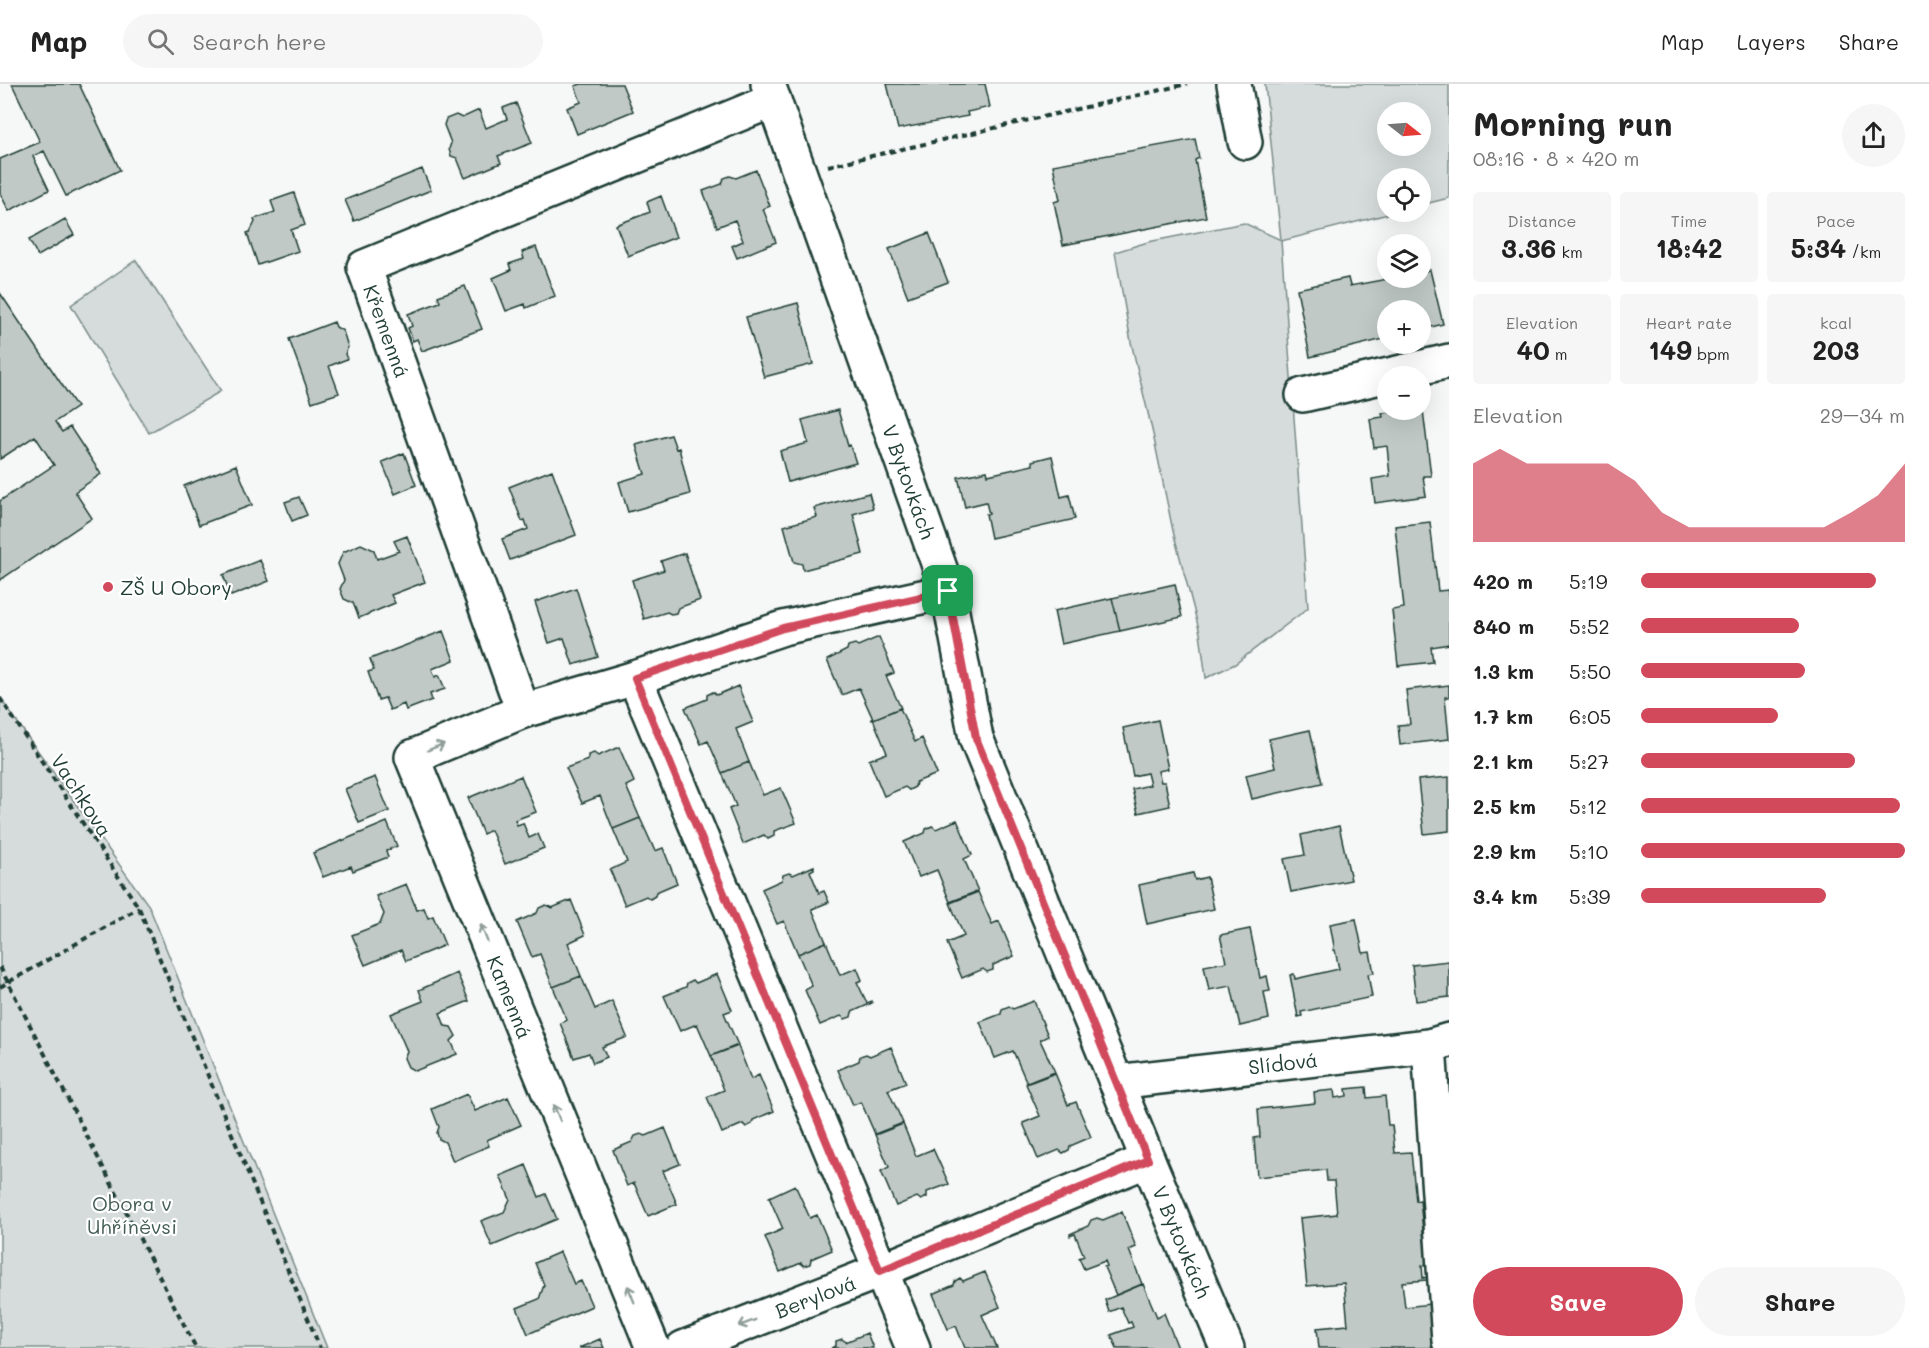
<!DOCTYPE html>
<meta charset="utf-8">
<style>
:root{--surface:#fff;--page:#f6f6f6;--text:#222;--muted:#767676;--line:#e0e0e0;--accent:#d1495b}
body{margin:0;font-family:Mali,sans-serif;background:var(--page);color:var(--text);height:100vh;display:flex;flex-direction:column;font-size:22px;white-space:nowrap}
*{box-sizing:border-box;margin:0}
p{font-size:20px;color:var(--muted)}
.icon{flex:none;width:33px;height:33px;fill:none;stroke:currentColor;stroke-width:2;stroke-linecap:round;stroke-linejoin:round}
.map{position:relative;flex:1;overflow:hidden}
.panel{display:flex;flex-direction:column;background:var(--surface);width:480px}
.panel>*{flex:none}
.needle{width:39px;rotate:107deg}
.buttons{position:absolute;left:1377px;top:18px;display:grid;gap:12px}
.buttons a{display:grid;place-items:center;width:54px;height:54px;border-radius:50%;background:var(--surface);box-shadow:0 6px 24px #0002;font-size:30px}
.pin{position:absolute;display:grid;place-items:center;width:51px;height:51px;color:#fff;margin:-26px;border-radius:12px;box-shadow:0 3px 9px #0006}
.round{display:grid;place-items:center;flex:none;width:63px;height:63px;border-radius:32px;background:var(--page)}
.head{display:flex;align-items:center;justify-content:space-between;height:102px;padding:0 24px}
h1{font-size:33px;font-weight:700;line-height:45px}
.figures{display:grid;grid-template-columns:repeat(3,1fr);gap:9px;height:102px;padding:6px 24px}
.figures div{display:grid;align-content:center;border-radius:6px;background:var(--page);text-align:center}
.figures b{font-size:26px;font-weight:700}
.figures small{font-size:16px;font-weight:400}
.figures p{font-size:16px}
.chart{height:168px;padding:12px 24px}
.chart p{display:flex;justify-content:space-between}
.chart svg{width:100%;height:108px;margin-top:6px;fill:var(--accent);opacity:.7}
.primary-button{display:flex;gap:12px;margin-top:auto;padding:12px 24px}
.primary-button a{flex:1;height:69px;border-radius:36px;background:var(--accent);color:#fff;font-size:24px;font-weight:700;line-height:69px;text-align:center}
.primary-button a+a{background:var(--page);color:var(--text)}
ul{padding:0 24px;list-style:none;font-size:20px}
li{display:grid;grid-template-columns:96px 72px 1fr;align-items:center;height:45px}
li i{height:15px;border-radius:8px;background:var(--accent)}
header{display:flex;align-items:center;gap:36px;box-sizing:border-box;height:84px;padding:0 30px;background:var(--surface);border-bottom:2px solid var(--line)}
header strong{font-size:28px}
nav{display:flex;gap:33px;margin-inline-start:auto;font-size:21px}
.search{width:420px;height:54px;background:var(--page);display:flex;align-items:center;gap:15px;box-sizing:border-box;padding:0 21px;border-radius:33px;color:var(--muted);font-size:22px}
main{display:flex;flex:1;min-height:0}
.map>svg:first-child{display:block}
.green{fill:#d6dcdb;stroke:#7a8c88;stroke-width:1.5;fill-rule:evenodd}
.building{fill:#c0c9c6;stroke:#1f3d34;stroke-width:1.5}
.lines{fill:none;stroke-linecap:round;stroke-linejoin:round}
.minor-casing{stroke:#1f3d34;stroke-width:38}
.path{stroke:#1f3d34;stroke-width:4;stroke-dasharray:6 4.5;stroke-linecap:butt}
.minor{stroke:#fff;stroke-width:33}
.oneway{stroke:#8f9e9a}
.route-casing{stroke:#fff;stroke-width:12}
.route{stroke:#d1495b;stroke-width:8}
.poi-dot{fill:#d1495b;stroke:#fff;stroke-width:2}
.labels{text-anchor:middle;dominant-baseline:central;stroke-width:4.5;stroke-linejoin:round;paint-order:stroke}
.street-label{font-size:20px;fill:#1f3d34;stroke:#fff}
.poi-label{font-size:20px;fill:#1f3d34;stroke:#fff;text-anchor:start}
.park-label{font-size:20px;fill:#445d55;stroke:#fff}
</style>
<header>
<strong>Map</strong>
<div class="search"><svg class="icon" aria-label="search" viewBox="0 0 24 24"><circle cx="10" cy="10" r="6"/><path d="M15 15l6 6"/></svg>Search here</div>
<nav><a>Map</a><a>Layers</a><a>Share</a></nav>
</header>
<main>
<div class="map">
<svg width="1449" height="1264" viewBox="0 0 1449 1264">
<rect width="100%" height="100%" fill="#f6f7f7"/>
<filter id="ink" filterUnits="userSpaceOnUse"><feTurbulence type="fractalNoise" baseFrequency=".0167" numOctaves="2"/><feDisplacementMap in="SourceGraphic" scale="12" xChannelSelector="R" yChannelSelector="G"/><feConvolveMatrix kernelMatrix="1 2 1 2 8 2 1 2 1" color-interpolation-filters="sRGB"/></filter>
<g filter="url(#ink)">
<path class="green" d="M1265,0H1449V114L1421,121L1420,94H1388V128H1396L1281,157L1308,524L1235,580L1206,594L1200,549L1173,447L1153,350L1131,258L1115,168L1148,158L1244,139L1281,156ZM1388,28H1420V62H1388Z
M136,176L221,307L149,349L71,221Z
M0,614L149,822L327,1264H0Z"/>
<path class="building" d="M12,0H79L120,86L66,112L44,67L33,72L49,106L9,127L0,109V75L40,58Z
M581,0H622L633,27L577,50L567,24L581,18L575,2Z
M887,0H985L990,23L967,28L968,32L898,45Z
M516,19L532,59L498,72L501,79L465,94L457,74L451,72L449,65L451,59L444,41L446,35L456,31L462,34L479,26L486,44L507,35L503,24Z
M1195,55L1199,74L1195,76L1206,133L1063,161L1054,118L1060,116L1053,81Z
M422,85L431,106L354,137L345,116Z
M756,86L770,122L763,125L776,158L737,174L732,162L743,157L735,136L717,143L703,107L722,100L724,94L730,92L736,94Z
M294,109L305,141L291,146L298,167L258,181L247,149L250,148L255,138L254,135L275,128L271,117Z
M661,112L676,153L628,172L616,141L650,128L647,118Z
M65,135L74,151L38,172L29,156Z
M929,149L948,198L908,213L889,165Z
M536,163L555,212L526,224L525,220L506,227L493,194L511,186L509,180L524,175L522,168Z
M1430,186L1443,240L1420,246V226H1388V254L1310,273L1297,205L1348,194L1350,202L1393,194H1420V188Z
M465,202L482,245L422,267L417,255L413,257L408,244L412,242L408,230L440,218L438,212Z
M0,209L77,323L55,338L62,348L70,343L101,390L75,408L92,434L0,496V417L54,381L35,352L0,375Z
M798,219L813,280L764,293L746,233Z
M334,238L336,243L343,247L348,263L345,270L347,275L329,282L339,309L312,318L289,255Z
M838,326L848,362L850,361L856,379L788,398L780,367L808,359L802,336Z
M1414,326L1415,327L1423,326L1431,392H1423L1426,412L1375,419L1372,395L1390,392L1387,362L1374,364L1370,335L1383,333L1382,329Z
M671,351L676,365L679,364L690,410L628,428L619,398L645,390L636,361Z
M404,369L416,401L395,410L382,378Z
M1052,372L1061,413L1069,411L1075,435L991,454L986,430H989L986,418L965,423L958,393L987,387L988,391L1033,381L1032,377Z
M236,381L252,421L199,441L184,402Z
M552,386L576,451L510,476L502,455L528,445L525,436L522,437L509,403Z
M869,409L873,424L853,430L863,470L803,486L802,480L794,478L784,442L817,433L814,424Z
M299,413L307,431L292,437L285,418Z
M1430,438L1438,507L1449,506V560L1431,563L1433,578L1398,582L1392,526L1404,524L1395,442Z
M407,452L425,498L391,511L395,519L359,534L353,519L344,515L340,505L344,496L338,480L343,468L361,460L374,466L377,475L399,467L394,457Z
M685,469L700,516L678,524L676,529L671,530L667,528L644,535L632,496L664,486L661,477Z
M260,476L269,497L231,512L223,491Z
M1175,500L1182,533L1120,547L1112,514Z
M576,504L598,573L573,581L564,554L549,559L535,518Z
M1112,514L1120,547L1061,560L1054,527Z
M443,547L454,576L432,585L435,593L439,591L445,605L430,610L432,616L406,626L404,620L390,626L385,614L378,616L368,588L374,586L370,575Z
M879,553L894,589L886,592L901,624L873,635L859,604L842,611L827,576L847,566L848,562L855,560L858,562Z
M1449,601V613H1445L1449,655L1400,661L1398,641L1410,640L1406,606Z
M738,602L753,638L736,645L749,678L722,689L708,657L701,660L685,624L707,615V611L713,608L717,611Z
M900,624L915,658L922,654L937,690L916,698L915,703L909,706L905,703L884,712L869,676L887,669L873,635L871,636Z
M1158,636L1168,685L1158,687L1161,698H1165L1170,722L1138,729L1132,705L1150,701L1147,689L1133,692L1123,644Z
M1310,646L1322,699L1252,715L1246,691L1275,684L1269,655Z
M619,663L634,698L626,702L640,734L613,745L600,712L582,719L566,684L588,676V671L594,669L598,672Z
M749,678L763,711L781,704L796,739L774,747V752L768,755L764,751L743,760L729,725L736,722L722,689Z
M521,692L536,728L515,736L517,741L523,739L529,754L538,750L544,764L505,780L491,746L483,750L468,714Z
M375,693L389,727L359,739L345,705Z
M1449,693V747L1424,750L1418,696Z
M640,734L655,767L663,764L677,799L656,808L655,812L650,815L646,812L625,821L610,786L627,778L613,745Z
M957,736L972,771L964,775L978,807L950,818L937,786L919,793L904,758L925,749L926,745L932,742L936,745Z
M387,738L397,762L386,767L388,773L353,787L351,782L323,793L313,769Z
M1339,742L1351,796L1291,808L1284,775L1305,771L1301,751Z
M814,782V785L810,787L819,809L824,807L829,818L812,825L826,858L798,870L784,837L777,840L762,805L782,796L783,791L789,789L793,791Z
M1193,789L1195,796L1207,793L1214,825L1147,840L1139,801Z
M406,800L417,826L424,824L428,834L433,832L445,861L406,877L401,866L365,881L352,851L380,840L384,830L376,812Z
M978,808L992,840L999,837L1014,872L993,881V886L987,888L983,885L962,894L947,859L964,852L950,819Z
M571,816L585,851L568,859L581,892L553,903L540,870L532,873L517,838L537,829L539,824L546,821L552,824Z
M1356,835L1363,869L1370,868L1374,889L1368,890L1372,913L1301,928L1302,932L1298,933L1290,891L1294,890L1295,895L1339,885L1335,866H1333L1334,862L1330,840Z
M1250,845L1260,894L1267,892L1270,907L1264,908L1269,935L1240,942L1231,902L1209,906L1204,882L1226,878L1220,851Z
M826,858L840,891L857,884L862,896L857,898L867,919L872,917V919L852,928L851,933L845,935L841,932L820,941L805,906L812,902L798,870Z
M1449,877V913L1416,917L1412,881Z
M457,889L469,917L440,929L445,942L451,943L456,952L451,957L457,970L415,987L408,983L404,974L407,967L391,930L423,917L419,906Z
M717,890L732,926L724,929L738,961L711,972L697,940L680,947L664,912L686,903L687,899L693,896L696,899Z
M581,892L595,925L612,917L627,953L602,963L607,973L593,979L589,969L574,974L560,939L567,936L553,903Z
M1034,917L1048,952L1040,956L1055,988L1027,999L1013,967L995,974L980,938L1001,930L1002,925L1009,922L1013,925Z
M738,962L751,995L759,991L774,1027L753,1036L752,1040L746,1043L743,1040L722,1049L707,1013L724,1006L711,972Z
M891,963L906,999L888,1006L903,1039L875,1050L861,1018L853,1021L838,986L859,977L860,972L866,970L870,972Z
M1055,989L1068,1021L1076,1018L1091,1053L1070,1062L1069,1066L1063,1069L1059,1066L1038,1075L1023,1039L1040,1032L1026,1000Z
M1366,1003L1367,1014L1385,1012L1388,1041H1392L1395,1069L1411,1068L1416,1117L1420,1116L1424,1157L1432,1156L1434,1181L1422,1182L1423,1194L1427,1193V1196L1402,1198L1405,1223L1430,1220L1434,1264H1319L1317,1244L1348,1241L1344,1199L1307,1202L1300,1134L1337,1130L1334,1097H1327L1326,1086L1257,1093L1254,1054L1260,1053L1258,1025L1315,1019L1314,1008L1334,1006L1335,1014L1347,1012L1346,1005Z
M467,1010L475,1027L508,1013L521,1041L487,1056L489,1062L453,1077L445,1058L439,1055L437,1049L439,1043L432,1025Z
M903,1040L916,1072L933,1065L949,1100L927,1108V1113L921,1116L917,1113L896,1122L881,1087L889,1083L875,1051Z
M665,1044L680,1080L663,1087L677,1120L648,1132L634,1099L627,1102L613,1066L632,1058L635,1052L641,1050L646,1052Z
M526,1081L539,1113L546,1110L557,1135L492,1162L481,1137L504,1128L510,1115L500,1092Z
M795,1101L810,1134L817,1131L832,1166L811,1175L810,1180L804,1182L801,1179L780,1188L765,1153L783,1145L769,1113Z
M1122,1128L1136,1163L1129,1166L1142,1200L1116,1211L1104,1183L1107,1182L1105,1177L1084,1185L1079,1174L1084,1172L1075,1150L1070,1152V1150L1088,1142L1091,1136L1097,1134L1103,1136Z
M560,1168L574,1200L581,1197L592,1222L528,1250L517,1224L539,1215L544,1201L535,1179Z
M985,1188L1000,1223L982,1231L997,1264H965L956,1242L948,1245L933,1210L954,1201L955,1197L960,1194L963,1197Z
M1143,1200L1157,1233L1164,1229L1178,1264H1117L1111,1251L1133,1243L1131,1238L1128,1239L1121,1223L1109,1228L1105,1216Z
M867,1249L873,1264H831L836,1262V1257L842,1255L846,1258Z
M600,1255L604,1264H579Z"/>
<g class="lines">
<defs>
<g id="minor">
<path id="s1" d="M768,0L948,507L976,654L1148,1076L1227,1264"/>
<path d="M1234,0L1245,58"/>
<path d="M1303,311L1449,277"/>
<path d="M635,594L913,1264"/>
<path d="M523,627L364,183L774,16"/>
<path d="M1429,962L1449,1257"/>
<path id="s2" d="M1116,998L1429,962L1449,956"/>
<path d="M653,1264L412,673L523,627L635,594L783,544L948,507"/>
<path id="s3" d="M683,1264L880,1187L1148,1076"/>
</g>
</defs>
<use href="#minor" class="minor-casing"/>
<path class="path" d="M828,82L1187,0
M0,614L139,824L320,1264
M0,883L196,1264
M0,903L139,824"/>
<use href="#minor" class="minor"/>
</g>
<defs><path id="oneway-shaft" d="M-6 0H5M1.5-3L5.5 0L1.5 3" fill="none" stroke-width="1.6" stroke-linecap="round" stroke-linejoin="round" transform="scale(1.5)"/></defs>
<g class="oneway">
<use href="#oneway-shaft" transform="translate(436 663) rotate(-22)"/>
<use href="#oneway-shaft" transform="translate(484 849) rotate(-112)"/>
<use href="#oneway-shaft" transform="translate(557 1029) rotate(-112)"/>
<use href="#oneway-shaft" transform="translate(631 1210) rotate(-112)"/>
<use href="#oneway-shaft" transform="translate(747 1239) rotate(159)"/>
</g>
</g>
<g class="lines" filter="url(#ink)">
<defs>
<path id="route" d="M948,507L976,654L1148,1076L880,1187L635,594L783,544Z"/>
</defs>
<use href="#route" class="route-casing"/>
<use href="#route" class="route"/>
</g>
<circle class="poi-dot" cx="108" cy="503" r="6"/>
<g class="labels">
<g class="street-label">
<text transform="translate(387 247) rotate(70)">Křemenná</text>
<text stroke="none"><textPath href="#s1" startOffset="422">V Bytovkách</textPath></text>
<text transform="translate(82 711) rotate(57)">Vachkova</text>
<text transform="translate(510 913) rotate(68)">Kamenná</text>
<text stroke="none"><textPath href="#s2" startOffset="168">Slídová</textPath></text>
<text stroke="none"><textPath href="#s1" startOffset="1232">V Bytovkách</textPath></text>
<text stroke="none"><textPath href="#s3" startOffset="142">Berylová</textPath></text>
</g>
<g class="poi-label">
<text x="120" y="503">ZŠ U Obory</text>
</g>
<g class="park-label">
<text x="132" y="1119">Obora v<tspan x="132" dy="23">Uhříněvsi</tspan></text>
</g>
</g>
</svg>
<div class="buttons">
<a><svg class="needle" viewBox="-14 -14 28 28"><path d="M0-13l5 13h-10z" fill="#e53935"/><path d="M0 13l5-13h-10z" fill="#767676"/></svg></a>
<a><svg class="icon" aria-label="locate" viewBox="0 0 24 24"><circle cx="12" cy="12" r="6"/><path d="M12 2v4M12 18v4M2 12h4M18 12h4"/></svg></a>
<a><svg class="icon" aria-label="layers" viewBox="0 0 24 24"><path d="M12 4l9 5-9 5-9-5zM3 14l9 5 9-5"/></svg></a>
<a>+</a>
<a>−</a>
</div>
<div class="pin" style="left:948px;top:507px;background:#1e9e55"><svg class="icon" aria-label="arrive" viewBox="0 0 24 24"><path d="M6 21V4h12l-3 4 3 4H6"/></svg></div>
</div>
<section class="panel">
<div class="head"><div><h1>Morning run</h1><p>08:16 · 8 × 420 m</p></div><a class="round"><svg class="icon" aria-label="share" viewBox="0 0 24 24"><path d="M12 15V3M7 8l5-5 5 5M5 13v7h14v-7"/></svg></a></div>
<div class="figures">
<div><p>Distance</p><b>3.36<small> km</small></b></div>
<div><p>Time</p><b>18:42</b></div>
<div><p>Pace</p><b>5:34<small> /km</small></b></div>
</div>
<div class="figures">
<div><p>Elevation</p><b>40<small> m</small></b></div>
<div><p>Heart rate</p><b>149<small> bpm</small></b></div>
<div><p>kcal</p><b>203</b></div>
</div>
<div class="chart"><p><span>Elevation</span>29–34 m</p>
<svg viewBox="0 0 160 44" preserveAspectRatio="none"><path d="M0 44V12L10 6L20 12L30 12L40 12L50 12L60 19L70 32L80 38L90 38L100 38L110 38L120 38L130 38L140 32L150 25L160 12V44z"/></svg>
</div>
<ul>
<li><b>420 m</b>5:19<i style="width:89%"></i></li>
<li><b>840 m</b>5:52<i style="width:60%"></i></li>
<li><b>1.3 km</b>5:50<i style="width:62%"></i></li>
<li><b>1.7 km</b>6:05<i style="width:52%"></i></li>
<li><b>2.1 km</b>5:27<i style="width:81%"></i></li>
<li><b>2.5 km</b>5:12<i style="width:98%"></i></li>
<li><b>2.9 km</b>5:10<i style="width:100%"></i></li>
<li><b>3.4 km</b>5:39<i style="width:70%"></i></li>
</ul>
<div class="primary-button"><a>Save</a><a>Share</a></div>
</section>
</main>
